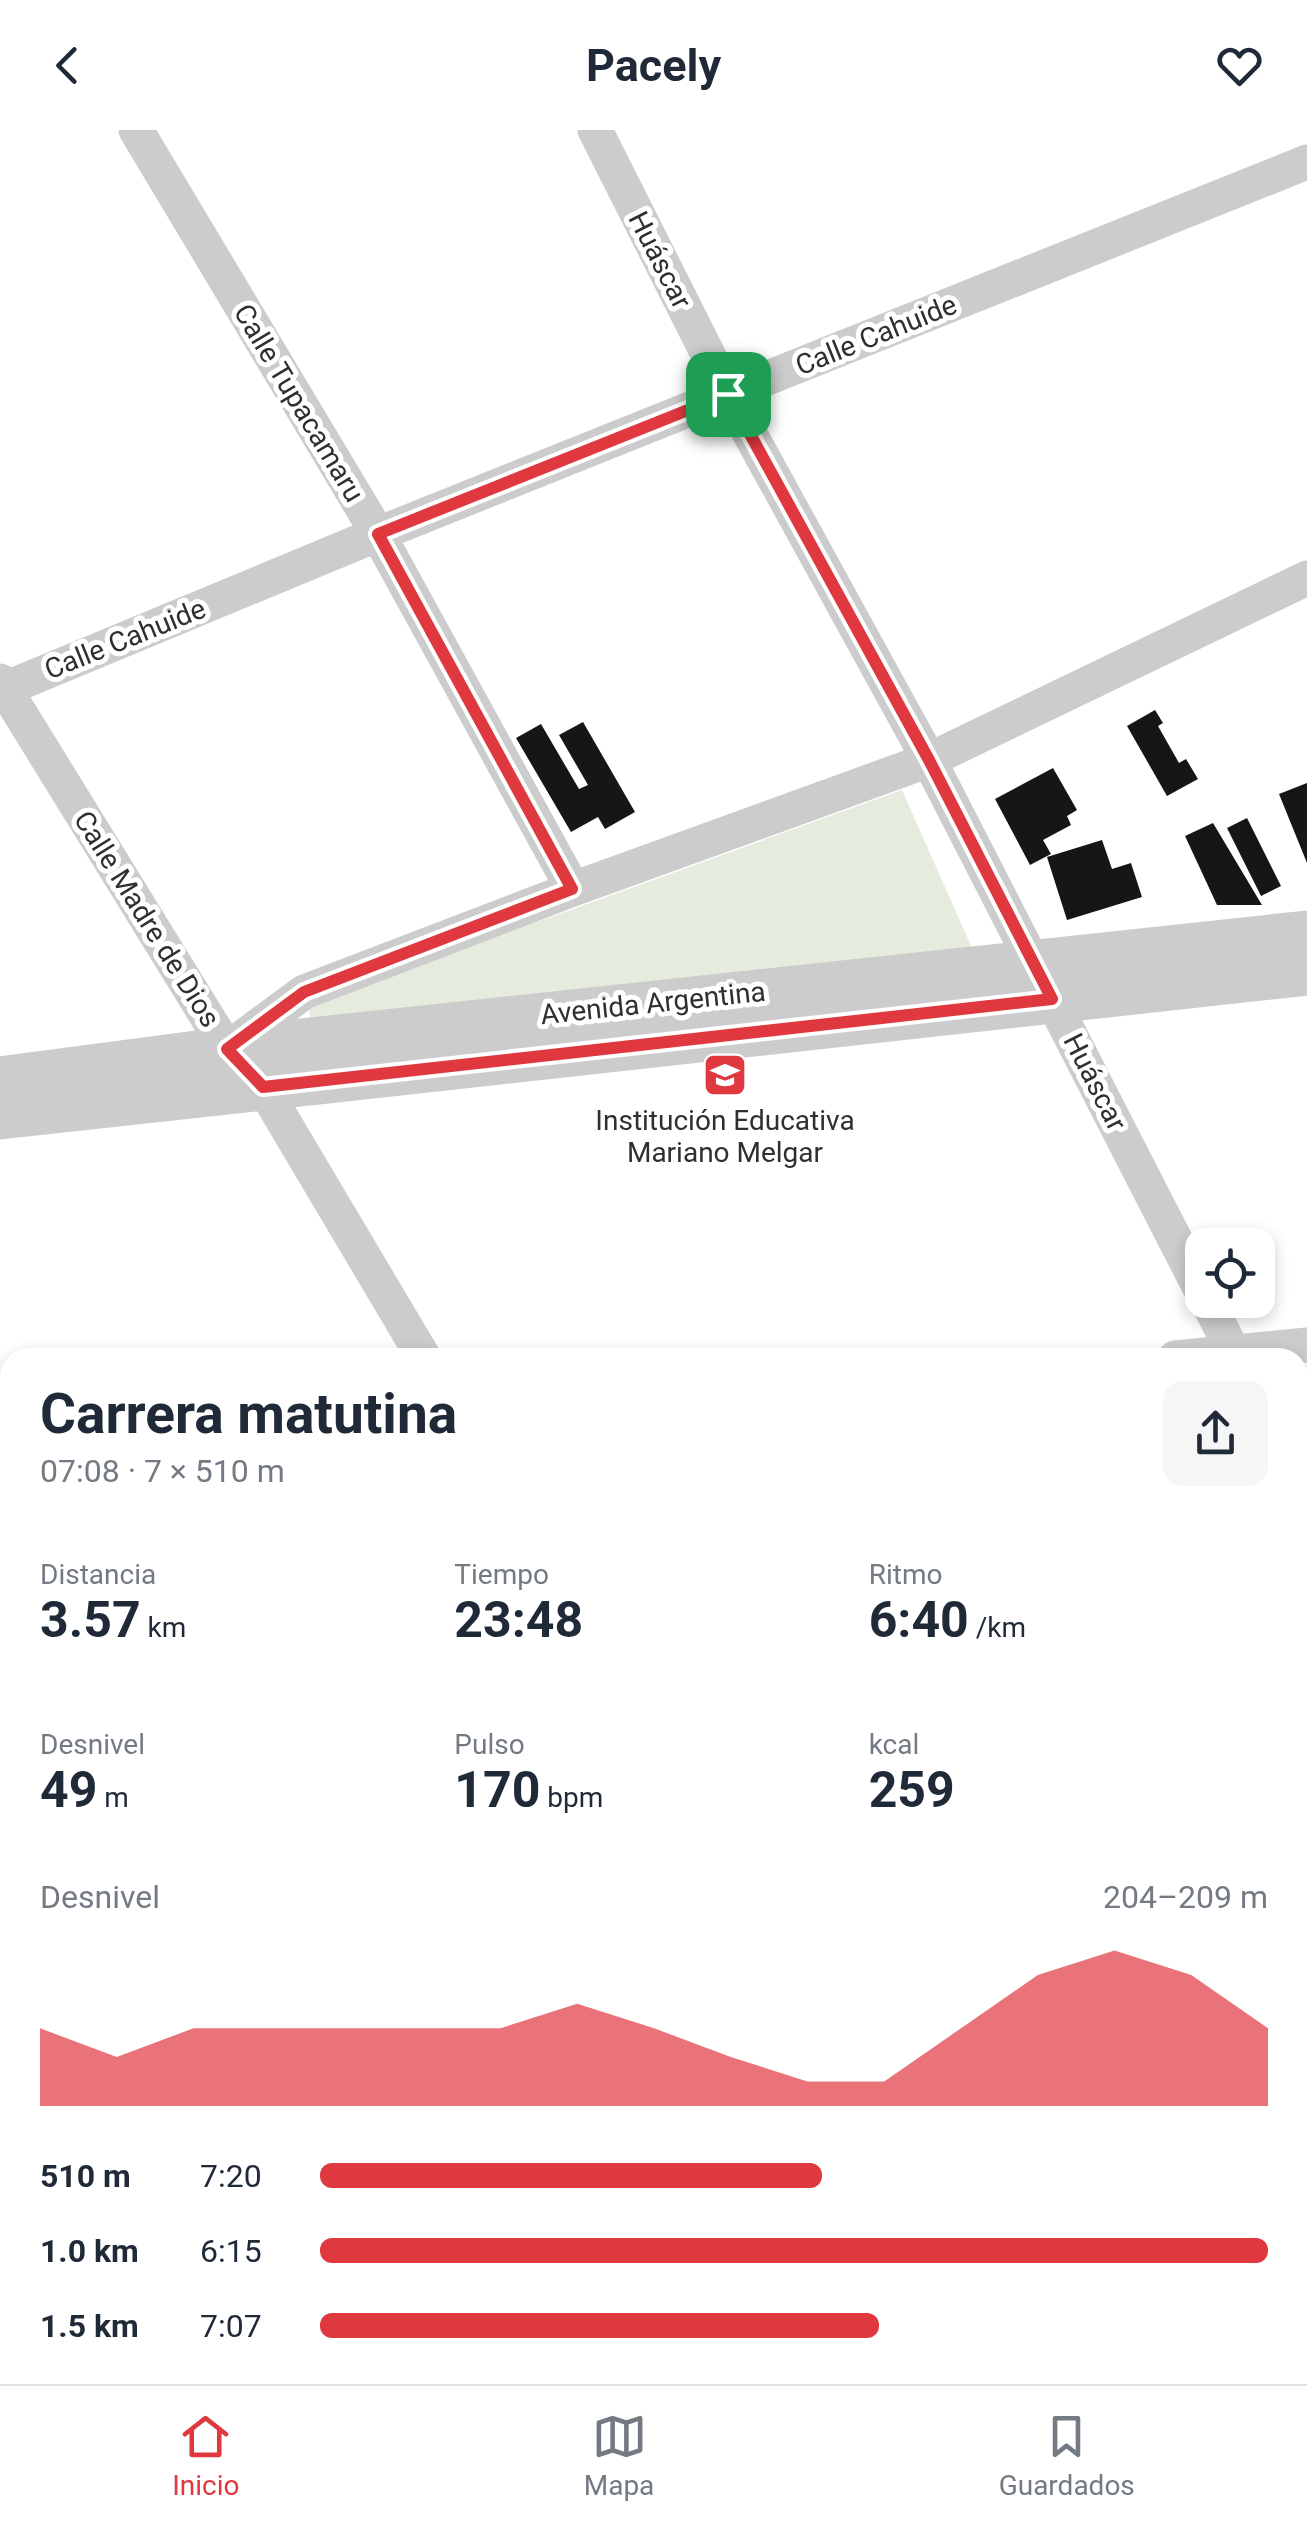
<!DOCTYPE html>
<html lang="es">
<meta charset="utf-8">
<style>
:root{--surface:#fff;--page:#f6f6f7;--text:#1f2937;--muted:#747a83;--line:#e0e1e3;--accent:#e0383f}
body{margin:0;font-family:Roboto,sans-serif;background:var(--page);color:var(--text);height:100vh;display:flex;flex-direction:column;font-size:38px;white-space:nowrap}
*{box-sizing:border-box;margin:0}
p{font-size:32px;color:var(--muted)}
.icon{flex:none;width:55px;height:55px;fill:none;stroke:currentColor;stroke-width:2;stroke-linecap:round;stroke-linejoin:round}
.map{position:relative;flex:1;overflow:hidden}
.drawer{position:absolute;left:0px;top:1218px;width:1308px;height:1038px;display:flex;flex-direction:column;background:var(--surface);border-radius:30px 30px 0 0;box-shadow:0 5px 15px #0003}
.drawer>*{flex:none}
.fabs{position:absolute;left:1185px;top:1098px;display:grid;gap:20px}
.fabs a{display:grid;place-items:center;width:90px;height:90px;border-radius:20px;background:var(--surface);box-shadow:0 5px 15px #0003;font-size:50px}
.pin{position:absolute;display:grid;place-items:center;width:85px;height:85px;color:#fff;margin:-42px;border-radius:20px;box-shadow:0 5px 15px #0006}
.round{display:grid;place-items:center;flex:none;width:105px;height:105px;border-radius:20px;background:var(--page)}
.headline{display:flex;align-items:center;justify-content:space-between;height:170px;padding:0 40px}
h1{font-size:55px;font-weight:700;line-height:75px}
.figures{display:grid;grid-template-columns:repeat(3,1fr);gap:15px;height:170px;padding:10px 40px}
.figures div{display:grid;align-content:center}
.figures b{font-size:50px;font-weight:700}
.figures small{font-size:28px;font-weight:400}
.figures p{font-size:28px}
.chart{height:280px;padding:20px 40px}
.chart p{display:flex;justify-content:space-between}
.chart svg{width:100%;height:180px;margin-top:10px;fill:var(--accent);opacity:.7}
ul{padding:0 40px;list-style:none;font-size:32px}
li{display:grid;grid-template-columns:160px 120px 1fr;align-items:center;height:75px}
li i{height:25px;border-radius:12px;background:var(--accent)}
header{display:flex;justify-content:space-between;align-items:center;height:130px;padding:0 40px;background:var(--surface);font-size:45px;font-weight:700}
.menu{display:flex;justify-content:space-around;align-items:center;height:140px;border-top:2px solid var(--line);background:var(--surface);font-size:28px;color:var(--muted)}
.menu a{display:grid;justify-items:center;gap:5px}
.menu .selected{color:var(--accent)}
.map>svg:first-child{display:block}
.green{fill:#e5ecde}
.building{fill:#161616}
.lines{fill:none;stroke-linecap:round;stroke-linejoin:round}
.minor{stroke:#ccc;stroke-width:35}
.tertiary{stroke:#ccc;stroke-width:45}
.route-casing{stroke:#fff;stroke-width:20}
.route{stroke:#e0383f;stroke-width:12}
.labels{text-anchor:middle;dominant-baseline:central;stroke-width:10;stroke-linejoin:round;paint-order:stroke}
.street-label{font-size:28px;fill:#2f2f2f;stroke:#fff}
.poi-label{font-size:28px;fill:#2f2f2f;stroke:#fff}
</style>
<header><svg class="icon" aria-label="back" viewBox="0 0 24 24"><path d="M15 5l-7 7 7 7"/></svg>Pacely<svg class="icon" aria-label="heart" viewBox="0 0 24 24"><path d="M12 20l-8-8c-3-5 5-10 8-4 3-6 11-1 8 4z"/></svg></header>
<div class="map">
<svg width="1307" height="2254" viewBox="0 0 1307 2254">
<rect width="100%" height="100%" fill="#fff"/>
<path class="green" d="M902,660L972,818L309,897L310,874Z
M10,1607V1990L0,1993V1610Z"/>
<path class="building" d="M1155,580L1163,593L1158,596L1179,633L1186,629L1198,649L1167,666L1127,596Z
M583,592L635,682L605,699L598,687L571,702L516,608L541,594L579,659L588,655L559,605Z
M1053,638L1077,680L1067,686L1071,695L1043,710L1051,724L1030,735L995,669Z
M1307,653V733L1279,664Z
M1247,688L1281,756L1261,766L1227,698Z
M1213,693L1262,775H1217L1185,706Z
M1102,710L1112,739L1131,733L1142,767L1067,790L1047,727Z
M10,2103V2166L0,2168V2106Z
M104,2245H129L133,2254H90Z
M281,2245H313L318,2254H284Z
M342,2245H373L376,2254H345Z
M387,2245H434L436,2250L391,2254Z"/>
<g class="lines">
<path class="minor" d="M136,0L378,404L573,759
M595,0L728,264L929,630L1202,1162
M0,551L227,919L263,957L424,1228
M0,561L378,404L1307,32
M227,919L304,862L573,759L929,630L1307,448
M1207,1170L1236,1228
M1175,1228L1307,1215
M0,1341L10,1358
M1298,1345L1307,1363
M1298,2095L1307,2093
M581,2254L621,2245"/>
<path class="tertiary" d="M0,949L227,919L1307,803
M0,987L1307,843
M1298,1588L1307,1585
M0,2063L10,2060"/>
</g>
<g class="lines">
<defs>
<path id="route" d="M728,264L929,630L1052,869L263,957L227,919L304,862L572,759L378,404Z"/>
</defs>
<use href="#route" class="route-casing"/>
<use href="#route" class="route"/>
</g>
<defs>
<symbol id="school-square" viewBox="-11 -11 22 22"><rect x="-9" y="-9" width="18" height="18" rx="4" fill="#e0383f" stroke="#fff"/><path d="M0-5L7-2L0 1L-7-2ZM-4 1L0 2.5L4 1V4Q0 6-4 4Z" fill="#fff"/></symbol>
</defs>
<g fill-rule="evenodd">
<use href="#school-square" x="700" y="920" width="50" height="50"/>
</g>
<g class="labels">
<g class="street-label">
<text transform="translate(660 130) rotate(63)">Huáscar</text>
<text transform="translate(876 205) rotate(-22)">Calle Cahuide</text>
<text transform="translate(299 273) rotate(59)">Calle Tupacamaru</text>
<text transform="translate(125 509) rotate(-22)">Calle Cahuide</text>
<text transform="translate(147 789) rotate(58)">Calle Madre de Dios</text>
<text transform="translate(653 873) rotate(-6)">Avenida Argentina</text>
<text transform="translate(1095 952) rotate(63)">Huáscar</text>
</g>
<g class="poi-label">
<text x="725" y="990">Institución Educativa<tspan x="725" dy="32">Mariano Melgar</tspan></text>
</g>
</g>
</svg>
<div class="fabs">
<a><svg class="icon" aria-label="locate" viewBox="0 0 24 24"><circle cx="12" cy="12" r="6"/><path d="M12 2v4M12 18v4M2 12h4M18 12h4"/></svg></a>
</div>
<div class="pin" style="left:728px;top:264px;background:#1e9e55"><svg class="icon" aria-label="arrive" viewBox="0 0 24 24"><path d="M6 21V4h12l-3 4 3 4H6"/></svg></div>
<section class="drawer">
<div class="headline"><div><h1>Carrera matutina</h1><p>07:08 · 7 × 510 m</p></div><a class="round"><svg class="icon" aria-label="share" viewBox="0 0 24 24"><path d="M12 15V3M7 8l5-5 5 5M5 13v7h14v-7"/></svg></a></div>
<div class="figures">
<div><p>Distancia</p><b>3.57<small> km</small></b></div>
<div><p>Tiempo</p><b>23:48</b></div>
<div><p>Ritmo</p><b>6:40<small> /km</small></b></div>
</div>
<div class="figures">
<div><p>Desnivel</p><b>49<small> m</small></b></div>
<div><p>Pulso</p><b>170<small> bpm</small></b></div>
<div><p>kcal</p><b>259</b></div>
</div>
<div class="chart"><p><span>Desnivel</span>204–209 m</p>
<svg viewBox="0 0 160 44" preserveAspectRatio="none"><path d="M0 44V25L10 32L20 25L30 25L40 25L50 25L60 25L70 19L80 25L90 32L100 38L110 38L120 25L130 12L140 6L150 12L160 25V44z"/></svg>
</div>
<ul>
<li><b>510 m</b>7:20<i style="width:53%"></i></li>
<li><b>1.0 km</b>6:15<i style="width:100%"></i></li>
<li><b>1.5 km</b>7:07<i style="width:59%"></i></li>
</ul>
</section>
</div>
<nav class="menu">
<a class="selected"><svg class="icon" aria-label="home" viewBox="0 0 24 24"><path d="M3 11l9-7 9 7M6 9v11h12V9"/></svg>Inicio</a>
<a><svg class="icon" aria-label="map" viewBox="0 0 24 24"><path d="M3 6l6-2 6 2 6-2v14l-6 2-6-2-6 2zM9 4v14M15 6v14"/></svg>Mapa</a>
<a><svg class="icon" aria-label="saved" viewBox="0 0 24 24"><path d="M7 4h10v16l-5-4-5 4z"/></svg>Guardados</a>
</nav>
